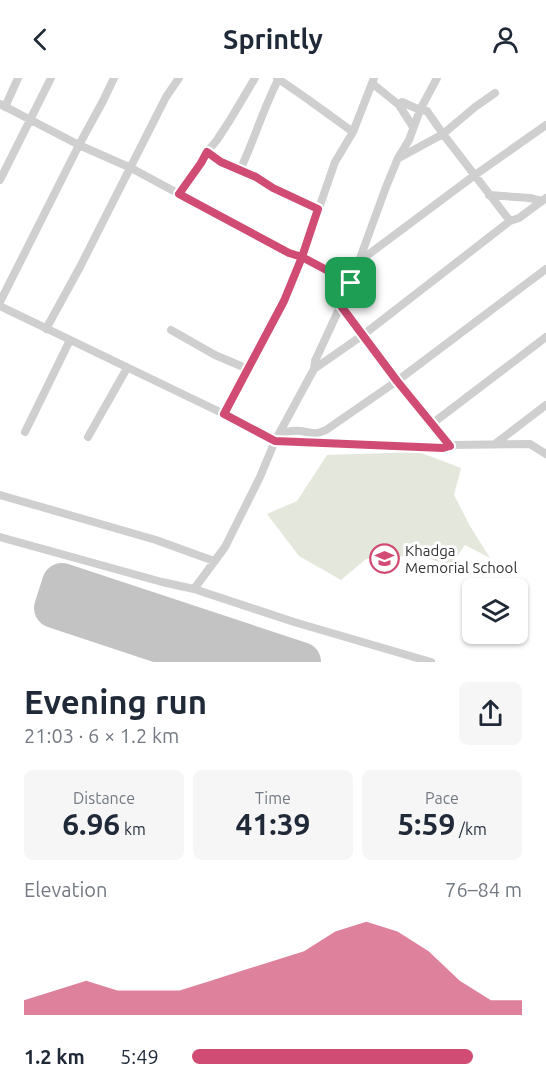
<!DOCTYPE html>
<meta charset="utf-8">
<style>
:root{--surface:#fff;--page:#f6f6f7;--text:#1f2937;--muted:#747a83;--accent:#d14c75}
body{margin:0;font-family:Ubuntu,sans-serif;background:var(--page);color:var(--text);height:100vh;display:flex;flex-direction:column;font-size:22px;white-space:nowrap}
*{box-sizing:border-box;margin:0}
p{font-size:20px;color:var(--muted)}
.icon{flex:none;width:33px;height:33px;fill:none;stroke:currentColor;stroke-width:2;stroke-linecap:round;stroke-linejoin:round}
.map{position:relative;height:584px;overflow:hidden}
.side{display:flex;flex-direction:column;background:var(--surface);flex:1}
.side>*{flex:none}
.fabs{position:absolute;left:462px;top:500px;display:grid;gap:12px}
.fabs a{display:grid;place-items:center;width:66px;height:66px;border-radius:9px;background:var(--surface);box-shadow:0 2px 4px #0004;font-size:30px}
.pin{position:absolute;display:grid;place-items:center;width:51px;height:51px;color:#fff;margin:-26px;border-radius:12px;box-shadow:0 3px 9px #0006}
.round{display:grid;place-items:center;flex:none;width:63px;height:63px;border-radius:9px;background:var(--page)}
.headline{display:flex;align-items:center;justify-content:space-between;height:102px;padding:0 24px}
h1{font-size:33px;font-weight:700;line-height:45px}
.figures{display:grid;grid-template-columns:repeat(3,1fr);gap:9px;height:102px;padding:6px 24px}
.figures div{display:grid;align-content:center;border-radius:9px;background:var(--page);text-align:center}
.figures b{font-size:30px;font-weight:700}
.figures small{font-size:16px;font-weight:400}
.figures p{font-size:16px}
.chart{height:168px;padding:12px 24px}
.chart p{display:flex;justify-content:space-between}
.chart svg{width:100%;height:108px;margin-top:6px;fill:var(--accent);opacity:.7}
ul{padding:0 24px;list-style:none;font-size:20px}
li{display:grid;grid-template-columns:96px 72px 1fr;align-items:center;height:45px}
li i{height:15px;border-radius:8px;background:var(--accent)}
header{display:flex;justify-content:space-between;align-items:center;height:78px;padding:0 24px;background:var(--surface);font-size:27px;font-weight:700}
.map>svg:first-child{display:block}
.green{fill:#e4e8dc}
.lines{fill:none;stroke-linecap:round;stroke-linejoin:round}
.runway{stroke:#c3c3c3;stroke-width:40}
.minor{stroke:#cfcfcf;stroke-width:8}
.route-casing{stroke:#fff;stroke-width:12}
.route{stroke:#d14c75;stroke-width:8}
.labels{text-anchor:middle;dominant-baseline:central;stroke-width:6;stroke-linejoin:round;paint-order:stroke}
.poi-label{font-size:15px;fill:#323232;stroke:#fff;text-anchor:start}
</style>
<header><svg class="icon" aria-label="back" viewBox="0 0 24 24"><path d="M15 5l-7 7 7 7"/></svg>Sprintly<svg class="icon" aria-label="person" viewBox="0 0 24 24"><circle cx="12" cy="8" r="4"/><path d="M4 21q1-7 8-7t8 7"/></svg></header>
<div class="map">
<svg width="546" height="584" viewBox="0 0 546 584">
<rect width="100%" height="100%" fill="#fff"/>
<path class="green" d="M419,374L461,390L454,417L470,448L490,480L465,467L449,489L442,485L419,477L366,481L341,502L299,478L267,436L297,423L327,377Z"/>
<g class="lines">
<path class="runway" d="M217,584L54,530L62,505L301,584"/>
<path class="minor" d="M277,0L306,20L353,54
M373,6L399,27L402,24L420,32L427,33L443,56L510,143L519,140L546,120
M0,26L79,67L131,90L289,175L302,179L335,84L353,54L374,0
M399,27L413,49
M5,29L18,0
M207,74L221,84L256,99L273,110L318,131
M399,80L443,56L475,29L495,15
M240,92C254,63 263,31 278,2
M0,102L51,0
M179,116L201,85L207,74L217,62L230,42L255,0
M489,117L530,120L542,123
M361,182L475,97L546,47
M0,224L79,67L103,23L114,0
M0,228L224,336L275,363L443,370L450,367
M341,228L397,303L450,367L530,366L546,376
M46,251L80,189L166,19L179,0
M171,252L215,277L248,291
M314,291L363,257L510,143
M224,336L284,223L302,179L351,205
M433,345L546,259
M25,354L70,262
M280,355C287,354 294,352 301,353C311,355 316,357 326,352L397,303L546,191
M88,359L127,290
M495,366L546,327
M0,417L156,462L214,483
M0,459L162,504L194,511L294,544L431,584
M194,511L225,469L260,399L275,363L314,291L315,283L351,205L386,109L398,80L409,62L420,32L437,0"/>
</g>
<g class="lines">
<defs>
<path id="route" d="M351,205L302,179L289,175L179,116L201,85L207,74L221,84L256,99L273,110L318,131L302,179L284,223L224,336L275,363L443,370L450,368L397,303L341,228L351,205"/>
</defs>
<use href="#route" class="route-casing"/>
<use href="#route" class="route"/>
</g>
<defs>
<symbol id="school-ring" viewBox="-11 -11 22 22"><circle r="9.5" fill="#fff" stroke="#d14c75" stroke-width="1.5"/><path d="M0-5L7-2L0 1L-7-2ZM-4 1L0 2.5L4 1V4Q0 6-4 4Z" fill="#d14c75"/></symbol>
</defs>
<g fill-rule="evenodd">
<use href="#school-ring" x="368" y="464" width="33" height="33"/>
</g>
<g class="labels">
<g class="poi-label">
<text x="405" y="472">Khadga<tspan x="405" dy="17">Memorial School</tspan></text>
</g>
</g>
</svg>
<div class="fabs">
<a><svg class="icon" aria-label="layers" viewBox="0 0 24 24"><path d="M12 4l9 5-9 5-9-5zM3 14l9 5 9-5"/></svg></a>
</div>
<div class="pin" style="left:351px;top:205px;background:#1e9e55"><svg class="icon" aria-label="arrive" viewBox="0 0 24 24"><path d="M6 21V4h12l-3 4 3 4H6"/></svg></div>
</div>
<section class="side">
<div class="headline"><div><h1>Evening run</h1><p>21:03 · 6 × 1.2 km</p></div><a class="round"><svg class="icon" aria-label="share" viewBox="0 0 24 24"><path d="M12 15V3M7 8l5-5 5 5M5 13v7h14v-7"/></svg></a></div>
<div class="figures">
<div><p>Distance</p><b>6.96<small> km</small></b></div>
<div><p>Time</p><b>41:39</b></div>
<div><p>Pace</p><b>5:59<small> /km</small></b></div>
</div>
<div class="chart"><p><span>Elevation</span>76–84 m</p>
<svg viewBox="0 0 160 44" preserveAspectRatio="none"><path d="M0 44V38L10 34L20 30L30 34L40 34L50 34L60 30L70 26L80 22L90 18L100 10L110 6L120 10L130 18L140 30L150 38L160 38V44z"/></svg>
</div>
<ul>
<li><b>1.2 km</b>5:49<i style="width:85%"></i></li>
</ul>
</section>
